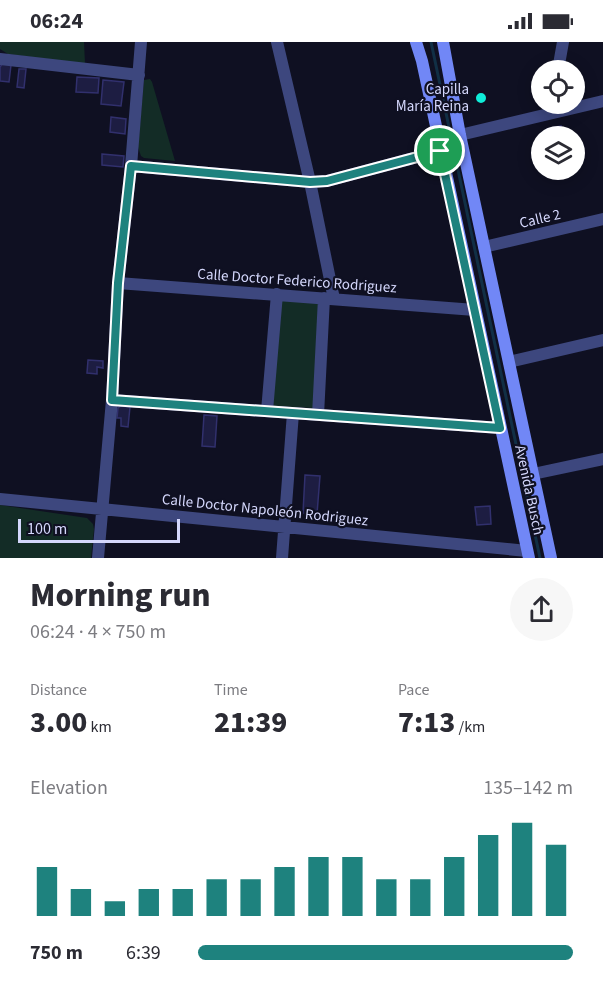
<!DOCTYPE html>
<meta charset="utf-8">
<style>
:root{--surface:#fff;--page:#f7f7f7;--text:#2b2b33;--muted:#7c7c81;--accent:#1e827e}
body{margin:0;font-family:"Source Sans 3",sans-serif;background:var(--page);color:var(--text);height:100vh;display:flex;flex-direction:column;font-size:22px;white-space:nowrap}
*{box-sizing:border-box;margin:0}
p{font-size:20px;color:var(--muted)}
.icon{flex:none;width:33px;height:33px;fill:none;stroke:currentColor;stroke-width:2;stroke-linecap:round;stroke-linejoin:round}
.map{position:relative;height:516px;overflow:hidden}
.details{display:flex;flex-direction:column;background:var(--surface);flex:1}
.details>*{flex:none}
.fabs{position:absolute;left:531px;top:18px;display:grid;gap:12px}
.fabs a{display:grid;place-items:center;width:54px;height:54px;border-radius:50%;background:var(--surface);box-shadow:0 3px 15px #0003;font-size:30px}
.scale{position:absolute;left:18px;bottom:15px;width:162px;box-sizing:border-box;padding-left:6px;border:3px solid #d4d7fc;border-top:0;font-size:16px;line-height:21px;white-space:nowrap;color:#d4d7fc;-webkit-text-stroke:4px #0f1022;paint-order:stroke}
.pin{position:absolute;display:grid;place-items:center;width:51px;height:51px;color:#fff;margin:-26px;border:3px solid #fff;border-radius:50%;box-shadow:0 2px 6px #0007}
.round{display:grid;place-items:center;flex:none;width:63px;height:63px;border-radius:32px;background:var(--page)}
.headline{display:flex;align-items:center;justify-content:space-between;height:102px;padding:0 30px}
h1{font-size:33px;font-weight:800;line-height:45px}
.figures{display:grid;grid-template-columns:repeat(3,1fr);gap:9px;height:102px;padding:6px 30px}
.figures div{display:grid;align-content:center}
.figures b{font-size:30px;font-weight:800}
.figures small{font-size:16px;font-weight:400}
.figures p{font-size:16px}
.chart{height:168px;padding:12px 30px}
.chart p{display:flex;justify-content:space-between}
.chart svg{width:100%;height:108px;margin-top:6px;stroke:var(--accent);stroke-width:6}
ul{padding:0 30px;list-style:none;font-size:20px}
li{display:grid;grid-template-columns:96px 72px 1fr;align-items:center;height:45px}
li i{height:15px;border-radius:8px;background:var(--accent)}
.status{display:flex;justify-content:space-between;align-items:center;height:42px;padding:0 30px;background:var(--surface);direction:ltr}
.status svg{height:16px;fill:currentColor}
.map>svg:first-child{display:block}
.green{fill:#132c26}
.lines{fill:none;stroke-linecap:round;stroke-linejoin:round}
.stream{stroke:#112f45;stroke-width:3}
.building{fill:#1d1d42;stroke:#31306d;stroke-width:1.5}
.street{stroke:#3d477e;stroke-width:12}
.secondary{stroke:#7187f6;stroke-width:12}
.route-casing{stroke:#fff;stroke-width:12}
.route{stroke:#1e827e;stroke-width:8}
.poi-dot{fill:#0fedd9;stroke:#0f1022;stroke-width:2}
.labels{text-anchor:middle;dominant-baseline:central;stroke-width:4.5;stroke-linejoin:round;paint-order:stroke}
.poi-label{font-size:15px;fill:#d4d7fc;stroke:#0f1022;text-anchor:end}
.street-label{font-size:15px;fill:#d4d7fc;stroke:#0f1022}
</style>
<div class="status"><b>06:24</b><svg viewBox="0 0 49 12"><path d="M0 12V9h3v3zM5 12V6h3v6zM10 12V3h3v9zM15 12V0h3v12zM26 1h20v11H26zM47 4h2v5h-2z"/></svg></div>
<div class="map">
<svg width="603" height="516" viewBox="0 0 603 516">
<rect width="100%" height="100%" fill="#0f1022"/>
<path class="green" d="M0,0H84L85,22L8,12L0,7Z
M150,37L152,40L175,119L144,116L141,114L138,105L144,38Z
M280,257L321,259L314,366L273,364Z
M0,463L87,476L93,482L94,487L91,516H0Z"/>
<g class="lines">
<path class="stream" d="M431,0L540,516"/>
</g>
<path class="building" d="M3,21L11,23L9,40L0,39V25Z
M19,27H26L24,46L17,45Z
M77,35L99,36L98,51L76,50Z
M103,38L124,40L121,64L101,62Z
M111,75L126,77L125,92L110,90Z
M561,84L564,94H549L547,87Z
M102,112L124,114L123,125L102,123Z
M88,318L103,319V326L97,325V332L87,331Z
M121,364L130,365L128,385L121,384V376H117L118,366Z
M204,373L217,374L215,405L202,404Z
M305,433L320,434L317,472L303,471Z
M490,464L491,482L477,483L475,465Z"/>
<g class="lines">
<path class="street" d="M277,0L310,140L334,257
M0,17L139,33
M558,28L563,0
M460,93L603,59
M131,124L310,140L327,139L440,109
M484,205L603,177
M118,241L475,268
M509,320L603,298
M112,358L500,386
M267,369L277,252
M318,373L324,256
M533,432L603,417
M0,457L527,509
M98,516L112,358L118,241L131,124L141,0
M282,516L293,371"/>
<path class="secondary" d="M416,0L422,19L529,516
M443,0L460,93L551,516"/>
</g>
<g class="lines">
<defs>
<path id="route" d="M440,109L500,386L112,358L118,241L131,124L310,140L327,139Z"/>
</defs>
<use href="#route" class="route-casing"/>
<use href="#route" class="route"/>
</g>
<circle class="poi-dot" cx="481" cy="56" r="6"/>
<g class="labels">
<g class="poi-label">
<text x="469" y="47">Capilla<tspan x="469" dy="17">María Reina</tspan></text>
</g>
<g class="street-label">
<text transform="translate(540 177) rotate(-13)">Calle 2</text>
<text transform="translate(297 239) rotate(4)">Calle Doctor Federico Rodriguez</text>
<text transform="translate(529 448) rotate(78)">Avenida Busch</text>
<text transform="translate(265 468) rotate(6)">Calle Doctor Napoleón Rodriguez</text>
</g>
</g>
</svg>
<div class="fabs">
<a><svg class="icon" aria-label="locate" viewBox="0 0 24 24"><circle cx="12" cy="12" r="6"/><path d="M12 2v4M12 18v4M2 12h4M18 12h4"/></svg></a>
<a><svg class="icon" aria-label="layers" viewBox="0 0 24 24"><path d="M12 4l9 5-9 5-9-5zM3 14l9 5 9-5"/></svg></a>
</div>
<div class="scale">100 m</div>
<div class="pin" style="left:440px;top:109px;background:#1e9e55"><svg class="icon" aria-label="arrive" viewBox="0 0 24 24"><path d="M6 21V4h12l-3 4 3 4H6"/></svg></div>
</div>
<section class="details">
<div class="headline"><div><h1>Morning run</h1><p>06:24 · 4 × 750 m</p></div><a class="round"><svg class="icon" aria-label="share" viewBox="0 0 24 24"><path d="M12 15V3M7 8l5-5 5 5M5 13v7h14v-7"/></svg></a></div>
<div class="figures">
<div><p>Distance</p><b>3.00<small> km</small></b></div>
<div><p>Time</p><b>21:39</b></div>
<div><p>Pace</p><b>7:13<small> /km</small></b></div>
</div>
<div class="chart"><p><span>Elevation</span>135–142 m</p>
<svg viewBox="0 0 160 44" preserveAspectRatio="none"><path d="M5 44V24M15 44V33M25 44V38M35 44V33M45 44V33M55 44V29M65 44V29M75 44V24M85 44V20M95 44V20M105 44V29M115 44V29M125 44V20M135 44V11M145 44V6M155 44V15"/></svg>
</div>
<ul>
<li><b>750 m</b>6:39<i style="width:100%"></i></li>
</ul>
</section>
